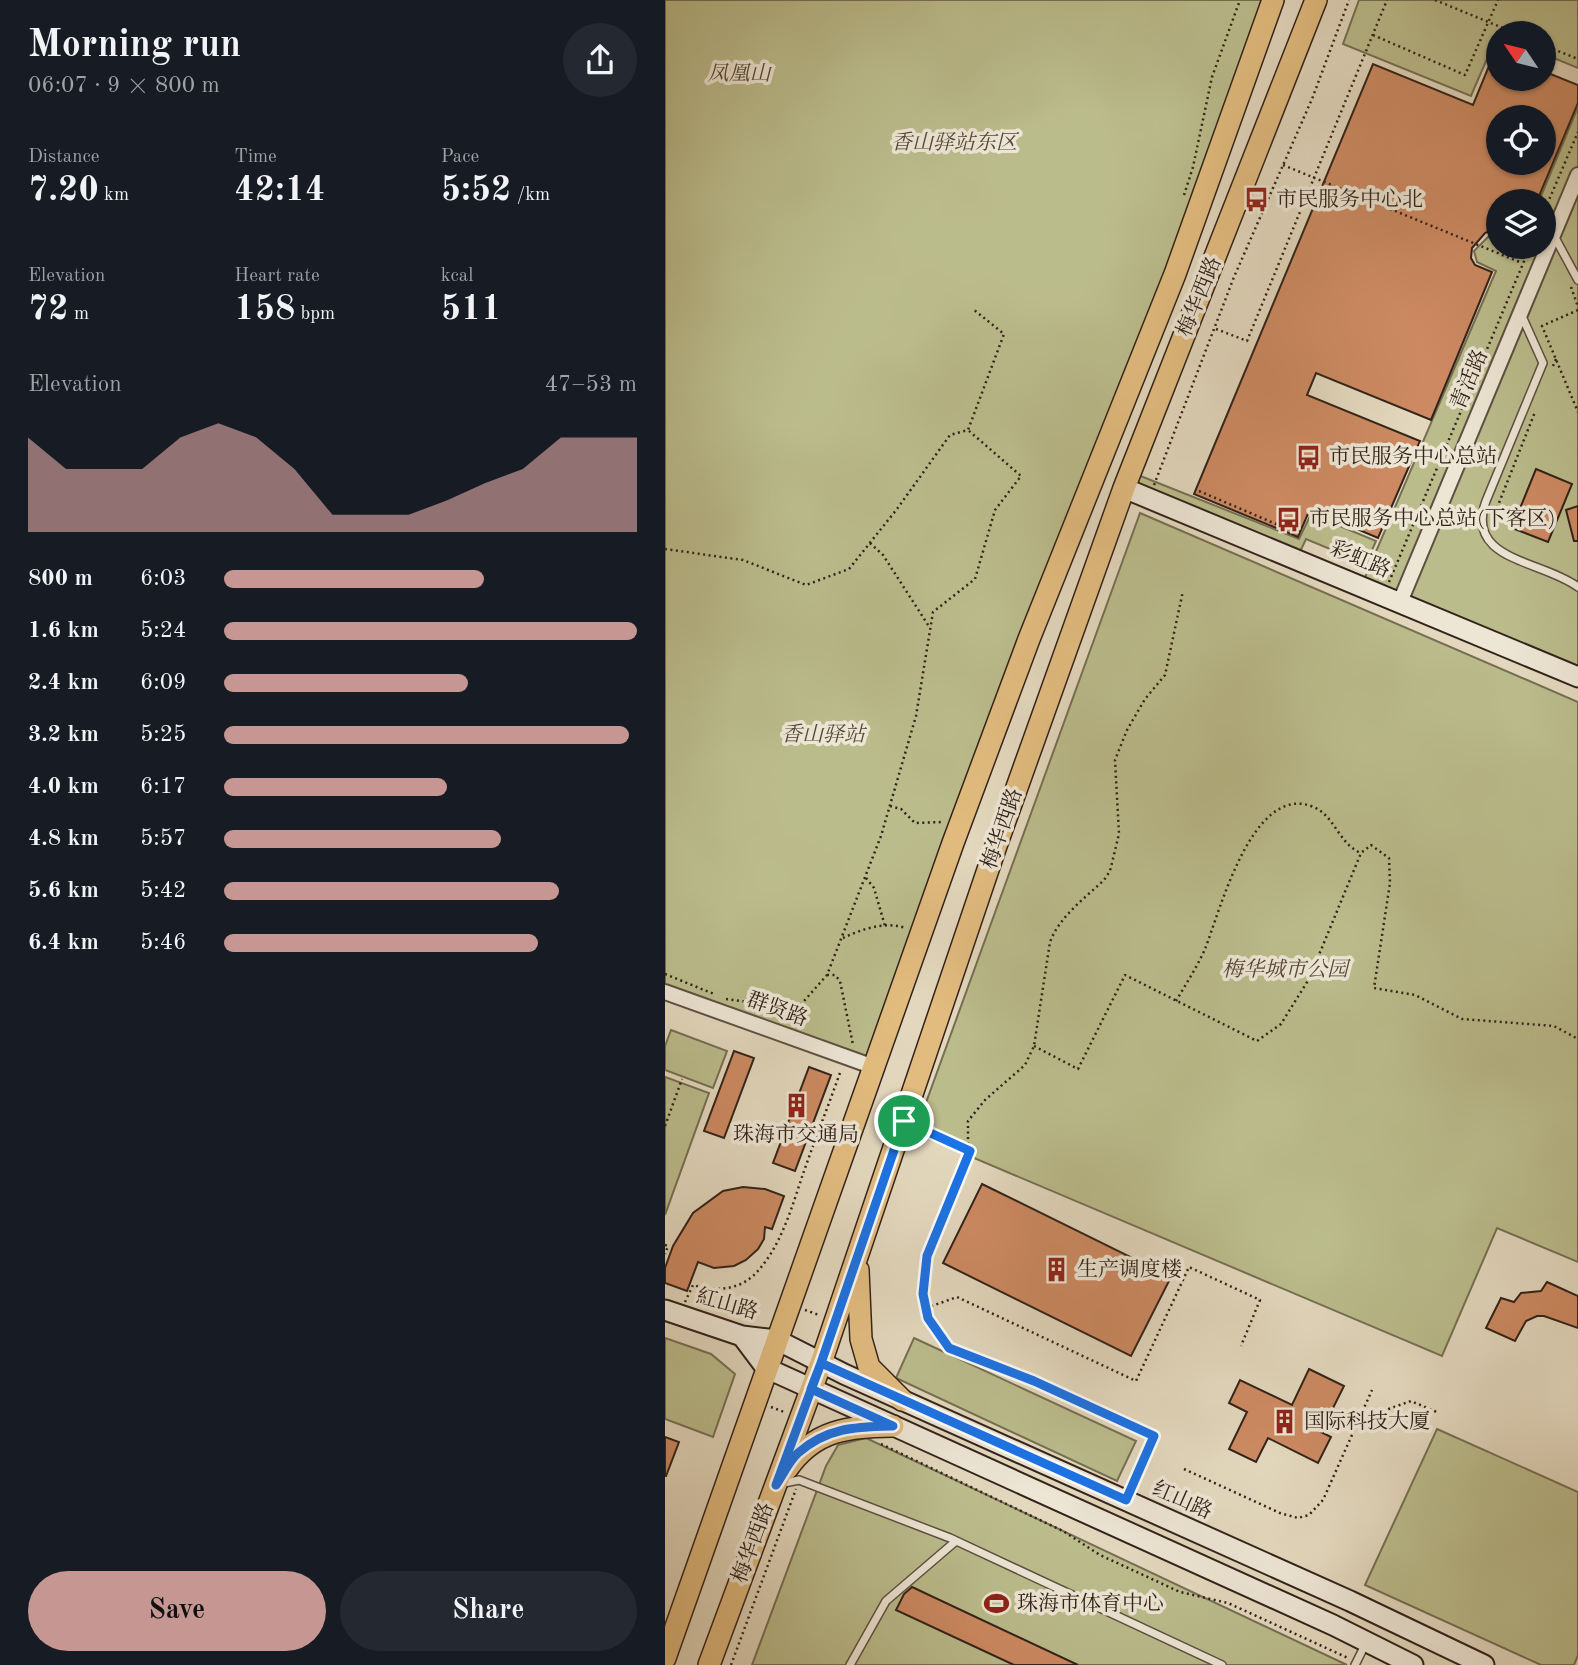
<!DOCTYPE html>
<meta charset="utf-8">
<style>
:root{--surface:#171b24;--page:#242831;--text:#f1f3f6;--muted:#9ea1a6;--accent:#c59692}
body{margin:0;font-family:"Old Standard TT","Noto Serif SC",serif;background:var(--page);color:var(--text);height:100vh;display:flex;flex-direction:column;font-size:26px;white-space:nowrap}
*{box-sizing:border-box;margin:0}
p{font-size:23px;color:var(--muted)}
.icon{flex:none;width:38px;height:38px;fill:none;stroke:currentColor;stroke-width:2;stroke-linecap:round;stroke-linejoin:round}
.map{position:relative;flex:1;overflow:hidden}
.panel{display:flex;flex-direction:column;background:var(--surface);width:665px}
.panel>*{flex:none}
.needle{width:46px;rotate:305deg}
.controls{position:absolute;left:821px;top:21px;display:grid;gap:14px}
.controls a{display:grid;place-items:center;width:70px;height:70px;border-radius:50%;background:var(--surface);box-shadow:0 2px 5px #0004;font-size:35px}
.pin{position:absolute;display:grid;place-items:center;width:60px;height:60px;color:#fff;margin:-30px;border:4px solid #fff;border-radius:50%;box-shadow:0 2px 7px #0007}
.round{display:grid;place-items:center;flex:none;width:74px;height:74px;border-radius:37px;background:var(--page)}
.headline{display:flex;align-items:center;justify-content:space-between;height:119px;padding:0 28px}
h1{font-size:38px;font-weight:600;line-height:52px}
.stats{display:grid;grid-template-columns:repeat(3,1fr);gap:10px;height:119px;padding:7px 28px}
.stats div{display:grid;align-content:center}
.stats b{font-size:35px;font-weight:600}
.stats small{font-size:19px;font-weight:400}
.stats p{font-size:19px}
.chart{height:196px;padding:14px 28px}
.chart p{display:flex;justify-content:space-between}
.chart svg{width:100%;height:126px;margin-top:7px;fill:var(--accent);opacity:.7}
.primary-button{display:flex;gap:14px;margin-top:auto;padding:14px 28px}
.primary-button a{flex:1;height:80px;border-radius:42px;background:var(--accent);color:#111;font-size:28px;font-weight:600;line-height:80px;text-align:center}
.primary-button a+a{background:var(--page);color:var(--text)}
ul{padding:0 28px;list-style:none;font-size:23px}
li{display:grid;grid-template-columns:112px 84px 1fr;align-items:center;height:52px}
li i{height:18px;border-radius:9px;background:var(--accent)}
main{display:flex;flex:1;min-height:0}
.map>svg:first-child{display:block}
.green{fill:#bbbc8c;stroke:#766f53;stroke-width:2}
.building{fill:#cd8a62;stroke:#32221a;stroke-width:2;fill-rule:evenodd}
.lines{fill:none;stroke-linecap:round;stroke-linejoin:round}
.lane-casing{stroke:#5e5043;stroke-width:10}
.street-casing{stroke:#5e5043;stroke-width:18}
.secondary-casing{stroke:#32221a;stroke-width:23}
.primary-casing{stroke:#32221a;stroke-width:24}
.path{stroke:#32221a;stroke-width:2.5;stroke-dasharray:2 3.5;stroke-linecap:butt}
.lane{stroke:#ede6d5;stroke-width:7}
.street{stroke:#ede6d5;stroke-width:14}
.secondary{stroke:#ede6d5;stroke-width:19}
.primary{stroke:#e2bc7f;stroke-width:21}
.route-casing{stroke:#fff;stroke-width:14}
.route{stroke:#1a73e8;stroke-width:9}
.labels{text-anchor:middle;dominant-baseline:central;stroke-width:7;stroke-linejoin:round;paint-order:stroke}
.park-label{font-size:21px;font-style:italic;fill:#544836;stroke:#ede6d5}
.poi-label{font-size:21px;fill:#32221a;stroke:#ede6d5;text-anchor:start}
.street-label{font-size:21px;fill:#32221a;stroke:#ede6d5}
</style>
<main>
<section class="panel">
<div class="headline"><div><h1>Morning run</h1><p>06:07 · 9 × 800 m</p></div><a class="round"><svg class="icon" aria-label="share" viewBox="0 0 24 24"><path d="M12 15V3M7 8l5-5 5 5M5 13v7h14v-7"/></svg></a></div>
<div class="stats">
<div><p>Distance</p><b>7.20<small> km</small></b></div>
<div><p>Time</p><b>42:14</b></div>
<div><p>Pace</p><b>5:52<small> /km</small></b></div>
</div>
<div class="stats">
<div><p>Elevation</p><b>72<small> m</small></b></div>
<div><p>Heart rate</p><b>158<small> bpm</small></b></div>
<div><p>kcal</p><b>511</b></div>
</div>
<div class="chart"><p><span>Elevation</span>47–53 m</p>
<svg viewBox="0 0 160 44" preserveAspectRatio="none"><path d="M0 44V11L10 22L20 22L30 22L40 11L50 6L60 11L70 22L80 38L90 38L100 38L110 33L120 27L130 22L140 11L150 11L160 11V44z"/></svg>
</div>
<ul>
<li><b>800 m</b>6:03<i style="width:63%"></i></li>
<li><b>1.6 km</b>5:24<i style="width:100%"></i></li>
<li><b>2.4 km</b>6:09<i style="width:59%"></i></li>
<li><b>3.2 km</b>5:25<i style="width:98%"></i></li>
<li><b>4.0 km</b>6:17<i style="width:54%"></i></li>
<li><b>4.8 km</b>5:57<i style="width:67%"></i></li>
<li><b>5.6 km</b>5:42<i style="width:81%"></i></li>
<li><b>6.4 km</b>5:46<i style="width:76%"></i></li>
</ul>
<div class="primary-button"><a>Save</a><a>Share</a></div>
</section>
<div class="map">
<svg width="913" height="1665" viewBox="0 0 913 1665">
<rect width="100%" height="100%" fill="#e3d8be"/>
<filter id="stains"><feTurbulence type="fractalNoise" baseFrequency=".00286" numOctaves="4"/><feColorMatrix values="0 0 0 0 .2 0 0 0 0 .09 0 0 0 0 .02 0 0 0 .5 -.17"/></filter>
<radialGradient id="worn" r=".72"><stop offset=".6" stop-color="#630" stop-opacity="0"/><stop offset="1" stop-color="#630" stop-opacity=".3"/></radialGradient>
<path class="green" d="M0,0H608L209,1067L0,992Z
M694,0H913V68L879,54L878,33H833L806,96L678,44Z
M913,107V168L734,596L698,582L831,271L812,262L809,251L827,233L833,236V247H878V201H874Z
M913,176V676L735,601Z
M468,473L634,539L646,514L711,541L701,564L641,539L633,556L463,487Z
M475,513L913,702V1262L832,1228L777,1356L250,1133Z
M6,1030L62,1051L48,1088L0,1070V1046Z
M0,1077L44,1093L0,1215Z
M0,1338L46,1354L70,1374L48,1437L0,1419Z
M249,1338L471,1441L452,1481L231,1378Z
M772,1429L913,1492V1655L909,1665H876L700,1585Z
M201,1438L682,1665H87L161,1466L173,1445Z"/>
<path class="building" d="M833,44V79H878V71L913,85V103L872,201H833V232L827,230L820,233L807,248L806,258L810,265L827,272L766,420L651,373L642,395L755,441L713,538L645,509L633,537L529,494L708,64L808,105ZM833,117H878V163H833Z
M871,469L907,484L883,542L847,528Z
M913,506V541H909L901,510Z
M69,1051L89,1058L59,1138L39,1131Z
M144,1067L166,1075L130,1171L108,1163Z
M317,1184L506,1277L466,1356L278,1263Z
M78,1187L100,1189L119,1196L107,1229L100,1227L99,1239L93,1249L81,1260L69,1266L49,1268L33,1262L22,1291L0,1283V1268L8,1246L28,1213L58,1191Z
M882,1282L913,1296V1328L879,1316H872L861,1321L850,1341L821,1328L836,1298L849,1302L856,1293L876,1291Z
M644,1369L679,1386L656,1432L666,1437L653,1463L603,1438L591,1462L564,1449L582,1412L564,1403L575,1380L627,1405Z
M0,1437L14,1442L1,1476H0Z
M247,1587L413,1665H349L231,1610L239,1594Z"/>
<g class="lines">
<defs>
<path id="lane" d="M888,234L913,280
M856,314L878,363L821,501C799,561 877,560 913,587
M114,1484L134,1480L285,1538L557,1665
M185,1665L221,1601L291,1541
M690,1665L701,1643"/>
<path id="street" d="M735,602L913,175
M0,992L209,1067"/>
<path id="secondary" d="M459,488L913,677
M0,1310L77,1336L112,1340L179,1374L685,1601L819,1665
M77,1336L101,1368L668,1625L748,1665"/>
<path id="primary" d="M193,1270L196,1339L204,1367L237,1400
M122,1469C150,1429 183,1427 228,1426
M0,1658L288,843L364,639L510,274L608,0
M44,1665L156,1363L331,846L459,488L651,0"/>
</defs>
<use href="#lane" class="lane-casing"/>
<use href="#street" class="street-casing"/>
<use href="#secondary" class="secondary-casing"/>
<use href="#primary" class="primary-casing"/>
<path class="path" d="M770,0L850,33
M708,35L800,75L833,0
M878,45L913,59
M618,165L857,263
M519,195L528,167L547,77L575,0
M878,214L913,132
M906,287L913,307
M913,310L877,326L913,412
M551,329L582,341L722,0
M888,366L891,359
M489,485L569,277L647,99L684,0
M534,491L618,527
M830,513L870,412
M205,543L218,555L265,628
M0,549L78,560L141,585L184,569L232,509L285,435L303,430L339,334L308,309
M724,582L865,247
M225,806L236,809L250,823L278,822
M201,878L209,888L220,926
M178,938C197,929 220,921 241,928
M0,974L49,994
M162,975H170L175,981L188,1045
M61,999L132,1009L162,975L216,836L251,716L268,612L310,579L330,510L356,476L303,430
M511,1001C521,984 532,967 540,949C555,911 587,785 646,806C670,814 673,844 696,853
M369,1046L413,1069L460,975L592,1041L616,1024L644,979L696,853L706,845L724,858L725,883L709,988L750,995L797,1019L889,1026L913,1039
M0,1126L17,1079
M254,1128L305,1151L262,1256L258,1294L263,1318L284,1348L369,1381L489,1436L467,1486
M303,1150V1121L320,1100L360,1065L369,1046L385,942C395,916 419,899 439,880L445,871L454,834L450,760L462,730L480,699L500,675L518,591
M0,1245L3,1246L0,1254
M20,1302L28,1285C48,1291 71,1291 88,1276C116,1249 127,1206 139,1171C151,1137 164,1104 176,1070
M261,1308L292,1297L471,1381L524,1267L595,1300L576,1346
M140,1310L154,1315
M106,1407L119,1412
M718,1411L746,1401L774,1413
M216,1444L398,1531L435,1555L515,1592L563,1603L683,1658
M519,1469L615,1513L633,1518L644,1515L658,1500L707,1390
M66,1665L131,1489"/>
<use href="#lane" class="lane"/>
<use href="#street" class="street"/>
<use href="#secondary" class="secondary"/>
<use href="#primary" class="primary"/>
</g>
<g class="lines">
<defs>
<path id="route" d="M239,1121L156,1363L111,1485C118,1475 124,1461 133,1453C163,1427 191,1427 228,1426L146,1389L156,1363L461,1500L489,1436L369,1381L284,1348L263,1318L258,1294L262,1256L305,1151L239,1121"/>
</defs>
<use href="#route" class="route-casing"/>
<use href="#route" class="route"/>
</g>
<defs>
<symbol id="bus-bare" viewBox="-9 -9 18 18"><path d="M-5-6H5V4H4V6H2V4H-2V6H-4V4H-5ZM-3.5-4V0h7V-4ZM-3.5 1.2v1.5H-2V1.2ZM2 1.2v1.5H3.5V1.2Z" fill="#8f2418" stroke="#ede6d5" stroke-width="2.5" paint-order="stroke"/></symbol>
<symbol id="building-bare" viewBox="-9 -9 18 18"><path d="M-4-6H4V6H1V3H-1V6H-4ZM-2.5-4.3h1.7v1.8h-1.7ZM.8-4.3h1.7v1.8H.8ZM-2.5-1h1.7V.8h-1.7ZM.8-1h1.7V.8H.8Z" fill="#8f2418" stroke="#ede6d5" stroke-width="2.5" paint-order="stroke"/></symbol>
<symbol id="stadium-bare" viewBox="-9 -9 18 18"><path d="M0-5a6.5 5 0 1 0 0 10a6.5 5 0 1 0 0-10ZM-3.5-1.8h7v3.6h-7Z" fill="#8f2418" stroke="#ede6d5" stroke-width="2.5" paint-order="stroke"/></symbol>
</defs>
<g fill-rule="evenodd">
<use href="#bus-bare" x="574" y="182" width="35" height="35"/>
<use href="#bus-bare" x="626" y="440" width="35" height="35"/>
<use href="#bus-bare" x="606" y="502" width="35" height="35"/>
<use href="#building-bare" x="114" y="1088" width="35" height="35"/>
<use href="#building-bare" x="374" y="1252" width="35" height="35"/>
<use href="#building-bare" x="602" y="1404" width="35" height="35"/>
<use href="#stadium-bare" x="314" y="1586" width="35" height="35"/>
</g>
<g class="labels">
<g class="park-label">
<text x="74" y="74">凤凰山</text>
<text x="289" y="143">香山驿站东区</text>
<text x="158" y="735">香山驿站</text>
<text x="620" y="970">梅华城市公园</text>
</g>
<g class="poi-label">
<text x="611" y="200">市民服务中心北</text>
<text x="664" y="457">市民服务中心总站</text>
<text x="644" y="519">市民服务中心总站(下客区)</text>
<text x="131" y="1135" text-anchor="middle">珠海市交通局</text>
<text x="412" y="1270">生产调度楼</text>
<text x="639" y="1422">国际科技大厦</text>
<text x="352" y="1604">珠海市体育中心</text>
</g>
<g class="street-label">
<text transform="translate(535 297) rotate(-68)">梅华西路</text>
<text transform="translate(805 380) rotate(-67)">青活路</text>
<text transform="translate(695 560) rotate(23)">彩虹路</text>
<text transform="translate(338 829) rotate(-71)">梅华西路</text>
<text transform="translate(112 1010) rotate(20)">群贤路</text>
<text transform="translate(62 1305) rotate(16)">紅山路</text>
<text transform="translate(517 1501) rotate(24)">红山路</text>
<text transform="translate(89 1543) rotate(-70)">梅华西路</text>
</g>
</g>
<rect width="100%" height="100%" filter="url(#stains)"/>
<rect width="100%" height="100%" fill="url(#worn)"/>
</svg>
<div class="controls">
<a><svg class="needle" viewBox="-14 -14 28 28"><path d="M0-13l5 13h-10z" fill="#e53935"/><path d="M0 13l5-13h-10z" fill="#9ea1a6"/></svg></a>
<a><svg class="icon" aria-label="locate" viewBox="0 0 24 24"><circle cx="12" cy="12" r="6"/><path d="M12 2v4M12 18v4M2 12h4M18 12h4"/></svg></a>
<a><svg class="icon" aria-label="layers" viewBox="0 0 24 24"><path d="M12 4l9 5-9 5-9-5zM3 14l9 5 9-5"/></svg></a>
</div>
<div class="pin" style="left:239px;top:1121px;background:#1e9e55"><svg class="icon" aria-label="arrive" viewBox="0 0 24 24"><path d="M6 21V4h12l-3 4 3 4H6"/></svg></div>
</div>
</main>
